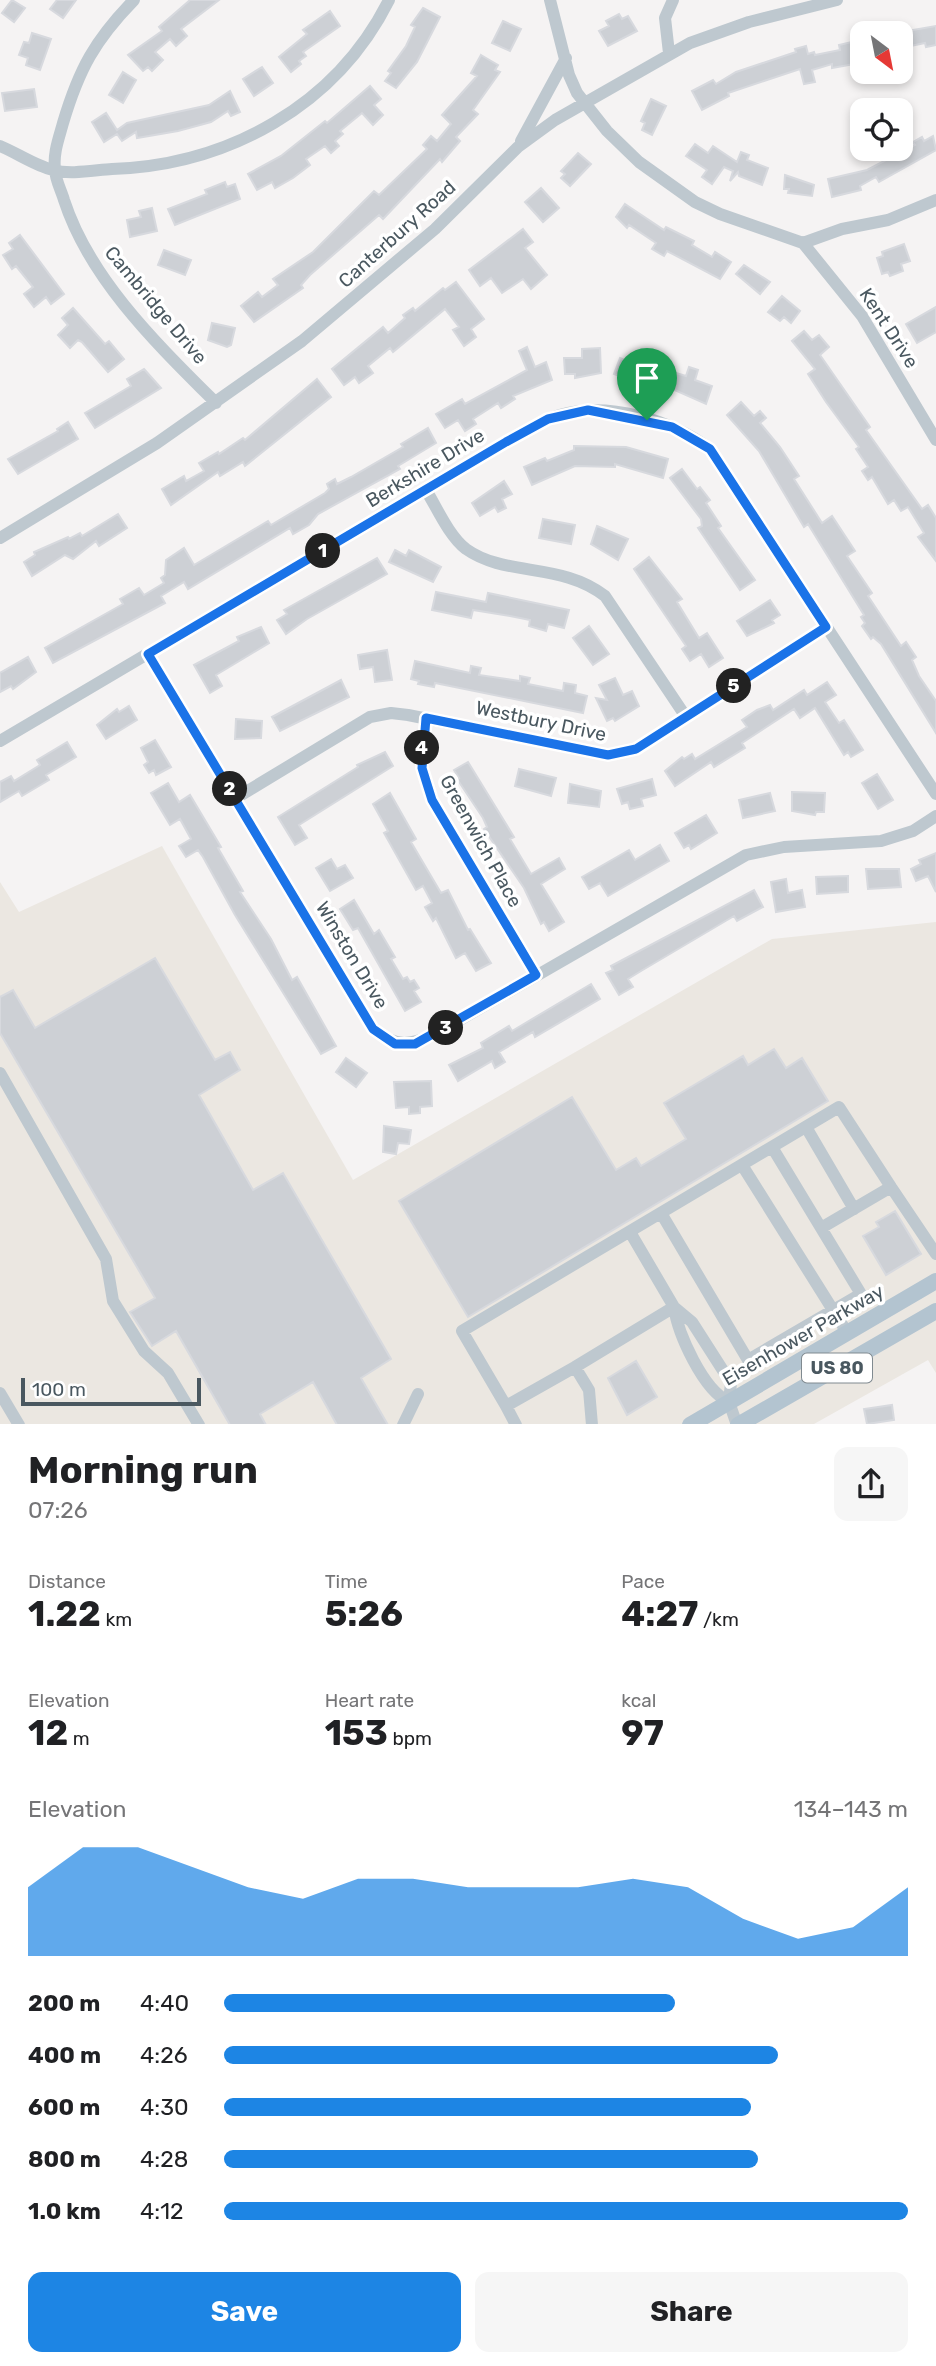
<!DOCTYPE html>
<meta charset="utf-8">
<style>
:root{--surface:#fff;--page:#f6f6f6;--text:#202124;--muted:#757577;--accent:#1d85e4}
body{margin:0;font-family:Rubik,sans-serif;background:var(--page);color:var(--text);height:100vh;display:flex;flex-direction:column;font-size:26px;white-space:nowrap}
*{box-sizing:border-box;margin:0}
p{font-size:23px;color:var(--muted)}
.icon{flex:none;width:38px;height:38px;fill:none;stroke:currentColor;stroke-width:2;stroke-linecap:round;stroke-linejoin:round}
.map{position:relative;height:1424px;overflow:hidden}
.panel{display:flex;flex-direction:column;background:var(--surface);flex:1}
.panel>*{flex:none}
.needle{width:46px;rotate:148deg}
.tools{position:absolute;left:850px;top:21px;display:grid;gap:14px}
.tools a{display:grid;place-items:center;width:63px;height:63px;border-radius:14px;background:var(--surface);box-shadow:0 4px 10px #0003;font-size:35px}
.scale{position:absolute;left:21px;bottom:18px;width:180px;box-sizing:border-box;padding-left:7px;border:4px solid #4a5860;border-top:0;font-size:19px;line-height:24px;white-space:nowrap;color:#4a5860;-webkit-text-stroke:5px #fff;paint-order:stroke}
.pin{position:absolute;display:grid;place-items:center;width:60px;height:60px;color:#fff;margin:-72px -30px;border-radius:50% 50% 50% 0;rotate:-45deg;box-shadow:0 0 7px #0007}
.pin .icon{rotate:45deg}
.km{position:absolute;width:35px;height:35px;margin:-18px;border-radius:50%;background:#222;color:#fff;font-size:19px;line-height:35px;text-align:center}
.round{display:grid;place-items:center;flex:none;width:74px;height:74px;border-radius:14px;background:var(--page)}
.overview{display:flex;align-items:center;justify-content:space-between;height:119px;padding:0 28px}
h1{font-size:38px;font-weight:700;line-height:52px}
.stats{display:grid;grid-template-columns:repeat(3,1fr);gap:10px;height:119px;padding:7px 28px}
.stats div{display:grid;align-content:center}
.stats b{font-size:35px;font-weight:700}
.stats small{font-size:19px;font-weight:400}
.stats p{font-size:19px}
.chart{height:196px;padding:14px 28px}
.chart p{display:flex;justify-content:space-between}
.chart svg{width:100%;height:126px;margin-top:7px;fill:var(--accent);opacity:.7}
.cta{display:flex;gap:14px;margin-top:auto;padding:14px 28px}
.cta a{flex:1;height:80px;border-radius:14px;background:var(--accent);color:#fff;font-size:28px;font-weight:700;line-height:80px;text-align:center}
.cta a+a{background:var(--page);color:var(--text)}
ul{padding:0 28px;list-style:none;font-size:23px}
li{display:grid;grid-template-columns:112px 84px 1fr;align-items:center;height:52px}
li i{height:18px;border-radius:9px;background:var(--accent)}
.map>svg:first-child{display:block}
.commercial{fill:#ebe7e1}
.building{fill:#cdd0d5;stroke:#d7d9de;stroke-width:2}
.lines{fill:none;stroke-linecap:round;stroke-linejoin:round}
.minor{stroke:#bec8cf;stroke-width:12}
.major{stroke:#b3c4d0;stroke-width:16}
.route-casing{stroke:#fff;stroke-width:14}
.route{stroke:#1a73e8;stroke-width:9}
.labels{text-anchor:middle;dominant-baseline:central;stroke-width:7;stroke-linejoin:round;paint-order:stroke}
.shield{fill:#fff;stroke:#808a90;stroke-width:2}
.shield-label{font-size:18px;font-weight:bold;fill:#4a5860}
.street-label{font-size:19px;fill:#4a5860;stroke:#fff}
</style>
<div class="map">
<svg width="936" height="1425" viewBox="0 0 936 1425">
<rect width="100%" height="100%" fill="#f5f3f3"/>
<path class="commercial" d="M162,846L353,1180L772,939L936,922V1373L928,1360L814,1424H0V882L19,912Z"/>
<path class="building" d="M12,0L25,8L14,22L2,13Z
M57,0H76L63,18L50,9Z
M190,0H219L181,29L187,36L176,46L170,39L155,52L163,60L152,71L148,67L143,71L128,55L162,31L159,27Z
M423,8L440,17L417,62L396,88L385,81L391,73L388,71L406,46L415,27L411,25Z
M330,11L340,26L303,52L306,56L299,61L301,64L291,72L279,57L307,34L303,30Z
M619,14L622,19L628,16L637,31L608,46L599,31L609,26L606,21Z
M503,21L521,29L510,51L492,43Z
M936,26V45L926,47L925,43L901,48V32Z
M32,33L51,39L40,70L26,65L28,58L19,55L24,42L29,43Z
M856,41L860,63L832,68V64L812,70L815,82L804,84L800,69L728,93L729,96L702,110L692,91L713,80L716,84L736,72L796,52L795,49L806,46L808,54L814,52L815,55L840,50L839,45Z
M481,55L498,65L495,70L500,72L473,110L478,114L456,137L460,141L442,162L440,159L383,219L379,215L310,275L301,285L303,288L254,322L241,306L258,292L262,297L278,285L273,279L313,252L374,191L379,195L427,149L423,145L431,136L437,141L451,124L442,115L477,76L471,73Z
M262,67L273,83L254,96L243,79Z
M123,72L136,80L123,103L109,95Z
M370,86L381,99L374,105L383,115L373,125L362,113L340,131L343,134L335,141L339,146L331,153L325,146L306,159L310,165L293,178L275,188L272,182L257,190L248,174L281,156L325,121L327,123Z
M34,89L37,107L5,111L2,93Z
M230,91L240,112L231,116L228,111L211,122L178,131L137,138L136,132L122,141L117,134L104,142L92,122L106,113L117,130L127,123L209,105Z
M651,99L666,106L652,135L642,130L645,123L641,121Z
M933,136L936,150L879,182L876,177L860,186L861,190L832,197L828,179L867,170L915,145L913,142L922,137L924,141Z
M695,144L708,153L713,146L737,162L741,152L749,155L747,160L768,168L762,185L739,176L738,172L730,181L733,171L724,167L712,184L702,177L707,170L686,156Z
M578,153L591,164L570,186L561,178L565,174L561,171Z
M785,175L814,185L812,196L788,193L789,189H784Z
M225,182L227,187L235,184L240,199L175,225L168,209L207,194L205,190Z
M541,188L559,208L543,222L525,202Z
M625,204L664,230L666,227L694,241L692,245L712,257L715,252L731,262L720,279L667,251L664,256L652,249L656,243L629,225L627,228L616,217Z
M152,208L157,231L130,237L127,220L141,217L139,211Z
M523,229L533,242L525,248L547,275L531,289L523,279L502,293L491,278L480,286L469,270Z
M20,235L64,294L51,304L46,297L34,307L24,294L33,287L16,266L12,269L3,255L13,249L9,243Z
M904,244L910,261L901,264L903,271L890,276L888,272L882,274L877,258L883,256L882,252Z
M164,250L191,260L185,275L158,265Z
M744,265L770,282L760,294L736,274Z
M456,282L484,319L471,329L476,337L464,346L453,330L459,327L445,309L393,352L390,348L368,366L373,373L359,383L355,377L344,385L332,369L383,327L388,333L405,318L403,315L413,308L415,311L443,288L445,290Z
M782,296L800,311L791,323L784,317L780,321L768,312Z
M936,307V332L917,343L906,324Z
M73,308L105,344L109,341L124,359L108,372L82,342L78,340L70,348L58,335L68,325L62,318Z
M212,323L235,328L231,345L227,347L208,340Z
M804,331L812,340L819,335L829,347L820,355L870,427L866,430L922,509L928,505L936,518V561L918,537L924,533L908,507L901,511L894,500L888,504L872,477L868,480L862,471L868,467L856,449L859,447L826,402L808,374L815,369L792,341Z
M527,347L535,367L546,362L552,380L513,396L515,399L501,408L498,403L473,419L476,424L465,431L458,420L445,428L436,414L462,399L465,404L527,370L519,351Z
M600,348L601,373L575,378V374H565L564,358H582V349Z
M620,358L654,371L648,388L622,382L624,378L614,374Z
M689,367L698,370L695,380L712,386L706,404L670,388L676,373L686,376Z
M144,369L161,388L95,428L85,413L131,386L127,379Z
M317,379L331,397L245,466L243,462L220,476L218,472L171,505L162,489L184,476L186,481L204,471L199,463L218,452L219,454L243,438L245,440Z
M741,402L754,416L760,411L766,418L760,423L780,447L799,476L794,479L822,523L832,516L855,551L847,556L872,593L868,596L901,646L906,642L916,657L912,660L919,676L936,701V733L881,644L873,637L871,639L862,626L865,623L861,617L864,615L808,524L804,527L759,451L727,415Z
M68,422L78,439L18,474L8,459L58,431L57,429Z
M428,428L436,443L398,466L400,469L318,514L309,525L293,534L290,528L188,589L184,582L161,596L165,603L53,663L45,648L123,604L120,599L139,588L144,595L164,583L161,578L165,575L166,560L184,548L194,565L268,521L271,525L325,493L329,489L327,484L335,479L337,484L351,477L403,447L401,444Z
M574,446L626,447L668,459L663,478L615,464V467L575,466L532,485L524,467L545,458L547,461L574,450Z
M682,469L697,489L700,487L710,500L706,503L721,526L718,528L755,580L740,590L698,528L702,526L701,519L670,478Z
M504,481L512,494L502,499L506,508L498,512L495,507L480,516L472,503Z
M118,514L127,528L99,546L96,541L73,559L65,555L32,576L24,562L35,555L34,552L68,537L69,539L80,533L82,536Z
M543,519L575,525L571,544L539,538Z
M597,526L628,539L618,560L591,544Z
M395,550L406,556L409,550L441,567L433,582L389,562Z
M649,557L682,599L677,602L699,638L707,633L723,658L709,667L701,654L690,661L682,649L686,646L634,569Z
M377,558L387,574L307,619L286,634L277,620L287,614L284,610Z
M436,592L486,602L488,593L569,610L564,628L548,624L546,631L529,626L530,620L510,616L473,610L471,618L432,610Z
M770,600L780,615L772,620L774,623L747,636L737,621Z
M589,626L609,654L593,665L573,638Z
M261,627L269,643L216,675L222,686L210,693L194,665L239,641L237,637Z
M387,650L392,680L375,682L373,667L360,669L358,655Z
M28,657L36,672L13,689L11,686L0,692V673Z
M415,661L470,673L471,666L481,668L479,675L520,681V676L530,678L528,684L563,691L564,683L576,685L575,693L587,696L583,713L435,683L434,687L418,684L419,681L411,679Z
M615,678L623,695L632,691L639,706L615,721L613,718L607,721L596,698L607,700L599,685Z
M341,680L349,697L280,731L272,717Z
M827,682L836,695L825,702L839,723L844,720L863,750L851,757L848,752L844,755L815,708L800,718L794,709L742,743L745,748L714,767L711,762L675,786L665,771L682,757L684,759L692,754L695,759L747,727L742,720L757,710L770,705L773,710L804,690L807,695Z
M129,706L137,720L106,739L97,725L117,709L119,712Z
M236,719L262,721L261,738L235,739Z
M155,740L171,767L156,775L154,770L149,773L144,765L148,762L141,748Z
M67,742L76,757L46,775L49,780L22,796L19,791L0,802V782L11,776L14,781L40,765L37,760Z
M385,752L393,766L299,825L307,838L295,845L278,817L358,767L357,765Z
M468,762L514,837L510,839L531,874L559,858L565,869L541,884L564,922L549,931L544,922L541,924L524,888L484,829L487,827L483,818L457,779L459,778L454,770Z
M519,769L556,778L551,796L515,786Z
M877,774L893,800L878,809L862,783Z
M652,779L656,795L641,799L643,806L630,809L628,802L622,804L617,789Z
M168,783L179,802L190,795L221,847L218,848L243,891L240,892L271,939L292,980L297,977L336,1046L321,1054L235,915L203,857L198,850L186,857L179,846L191,839L180,819L170,825L151,793Z
M570,784L601,791L599,807L568,803Z
M792,792L825,793L824,812H816L815,815L792,811Z
M390,793L416,839L411,842L441,893L448,890L468,930L470,929L491,963L476,971L465,953L456,958L436,918L433,921L425,907L432,903L423,886L416,890L384,833L388,831L373,804Z
M770,793L775,811L743,818L739,800Z
M706,815L717,833L691,849L689,845L684,848L675,833Z
M660,845L669,861L608,896L600,883L589,889L582,877L629,850L635,860Z
M936,853V892L928,876L916,881L911,869L921,864L919,860Z
M331,859L337,869L345,865L353,878L330,891L316,868Z
M866,869H899L901,887L868,889Z
M848,876V892L817,894L816,877Z
M786,879L788,893L802,890L805,907L776,912L771,882Z
M754,890L763,907L737,921L734,916L641,971L628,979L633,987L619,995L606,973L613,970L611,966Z
M354,900L374,934L379,930L395,957L391,959L403,979L407,977L410,982L414,980L419,988L414,991L421,1002L405,1011L358,928L353,930L340,909Z
M155,958L215,1060L230,1052L240,1070L199,1095L253,1190L283,1173L391,1359L361,1378L388,1425H337L313,1382L260,1414L266,1425H230L176,1331L152,1346L130,1312L155,1298L0,1033V997L13,990L35,1028Z
M591,984L600,999L535,1037L533,1032L499,1052L505,1062L495,1068L492,1061L458,1081L449,1065L483,1048L481,1043L509,1026L512,1031Z
M774,1049L786,1068L802,1058L828,1101L468,1317L399,1201L572,1097L616,1170L636,1158L641,1166L686,1139L664,1103L743,1056L748,1065Z
M346,1058L367,1073L356,1087L336,1072Z
M431,1081L432,1106L420,1107V1113L409,1114V1107L396,1108L394,1082Z
M384,1126L411,1130L409,1144L398,1143L396,1154L383,1152Z
M895,1211L921,1254L886,1275L863,1236L879,1227L876,1222Z
M636,1361L657,1397L627,1415L608,1378Z
M892,1405L894,1420L867,1424L864,1409Z"/>
<g class="lines">
<path class="minor" d="M134,0C95,40 79,69 63,123C59,138 53,153 55,169C55,179 61,190 64,200C90,280 158,345 216,403
M550,0L569,75L577,93L607,131L639,162L695,202L720,214L803,243L842,229L888,220L936,200
M669,53L665,18L673,0
M521,141L566,58
M0,146C17,153 36,166 53,170C70,175 95,170 112,169C228,165 336,106 389,0
M803,243L862,316L936,440
M426,490C437,508 449,536 466,549C505,577 562,562 605,596L686,717
M0,538L157,443L302,341L435,229L518,147L555,120L690,43L749,22L837,0
M148,654L373,1029C397,1048 410,1046 437,1033L746,855L784,847L881,841L913,831L936,816
M426,718L422,768L432,800L536,975
M0,741L506,442C523,433 541,421 560,415C608,401 671,420 710,449L936,794
M236,798L370,717L391,713L408,715L608,755L636,749L826,627
M0,1073L106,1259L113,1301L144,1351L168,1373L199,1425
M806,1127L854,1209
M772,1147L821,1228
M742,1165L848,1334
M891,1187L936,1254
M630,1232L674,1307L692,1322L731,1383L729,1402L737,1425
M674,1307C678,1334 703,1390 729,1402
M0,1393L19,1425
M506,1406L462,1331L839,1107L891,1187L821,1228L861,1294L748,1360L661,1213
M403,1425L418,1394
M516,1425L506,1406L575,1367
M592,1425L589,1390L575,1367L674,1307"/>
<path class="major" d="M690,1425L936,1281
M738,1425L936,1311"/>
</g>
<g class="lines">
<defs>
<path id="route" d="M588,410L672,427L710,449L826,627L636,749L608,755L426,718L422,768L432,800L536,975L415,1044H395L373,1029L148,654L506,442L548,419Z"/>
</defs>
<use href="#route" class="route-casing"/>
<use href="#route" class="route"/>
</g>
<g class="labels">
<rect class="shield" x="802" y="1353.5" width="70" height="29" rx="5"/>
<g class="shield-label">
<text x="837" y="1368">US 80</text>
</g>
<g class="street-label">
<text transform="translate(397 234) rotate(-42)">Canterbury Road</text>
<text transform="translate(156 305) rotate(50)">Cambridge Drive</text>
<text transform="translate(889 328) rotate(57)">Kent Drive</text>
<text transform="translate(425 468) rotate(-31)">Berkshire Drive</text>
<text transform="translate(541 721) rotate(12)">Westbury Drive</text>
<text transform="translate(481 841) rotate(61)">Greenwich Place</text>
<text transform="translate(352 955) rotate(59)">Winston Drive</text>
<text transform="translate(803 1335) rotate(-30)">Eisenhower Parkway</text>
</g>
</g>
</svg>
<div class="tools">
<a><svg class="needle" viewBox="-14 -14 28 28"><path d="M0-13l5 13h-10z" fill="#e53935"/><path d="M0 13l5-13h-10z" fill="#757577"/></svg></a>
<a><svg class="icon" aria-label="locate" viewBox="0 0 24 24"><circle cx="12" cy="12" r="6"/><path d="M12 2v4M12 18v4M2 12h4M18 12h4"/></svg></a>
</div>
<div class="scale">100 m</div>
<div class="pin" style="left:647px;top:420px;background:#1e9e55"><svg class="icon" aria-label="arrive" viewBox="0 0 24 24"><path d="M6 21V4h12l-3 4 3 4H6"/></svg></div>
<b class="km" style="left:323px;top:551px">1</b>
<b class="km" style="left:230px;top:789px">2</b>
<b class="km" style="left:446px;top:1028px">3</b>
<b class="km" style="left:422px;top:748px">4</b>
<b class="km" style="left:734px;top:686px">5</b>
</div>
<section class="panel">
<div class="overview"><div><h1>Morning run</h1><p>07:26</p></div><a class="round"><svg class="icon" aria-label="share" viewBox="0 0 24 24"><path d="M12 15V3M7 8l5-5 5 5M5 13v7h14v-7"/></svg></a></div>
<div class="stats">
<div><p>Distance</p><b>1.22<small> km</small></b></div>
<div><p>Time</p><b>5:26</b></div>
<div><p>Pace</p><b>4:27<small> /km</small></b></div>
</div>
<div class="stats">
<div><p>Elevation</p><b>12<small> m</small></b></div>
<div><p>Heart rate</p><b>153<small> bpm</small></b></div>
<div><p>kcal</p><b>97</b></div>
</div>
<div class="chart"><p><span>Elevation</span>134–143 m</p>
<svg viewBox="0 0 160 44" preserveAspectRatio="none"><path d="M0 44V20L10 6L20 6L30 13L40 20L50 24L60 17L70 17L80 20L90 20L100 20L110 17L120 20L130 31L140 38L150 34L160 20V44z"/></svg>
</div>
<ul>
<li><b>200 m</b>4:40<i style="width:66%"></i></li>
<li><b>400 m</b>4:26<i style="width:81%"></i></li>
<li><b>600 m</b>4:30<i style="width:77%"></i></li>
<li><b>800 m</b>4:28<i style="width:78%"></i></li>
<li><b>1.0 km</b>4:12<i style="width:100%"></i></li>
</ul>
<div class="cta"><a>Save</a><a>Share</a></div>
</section>
